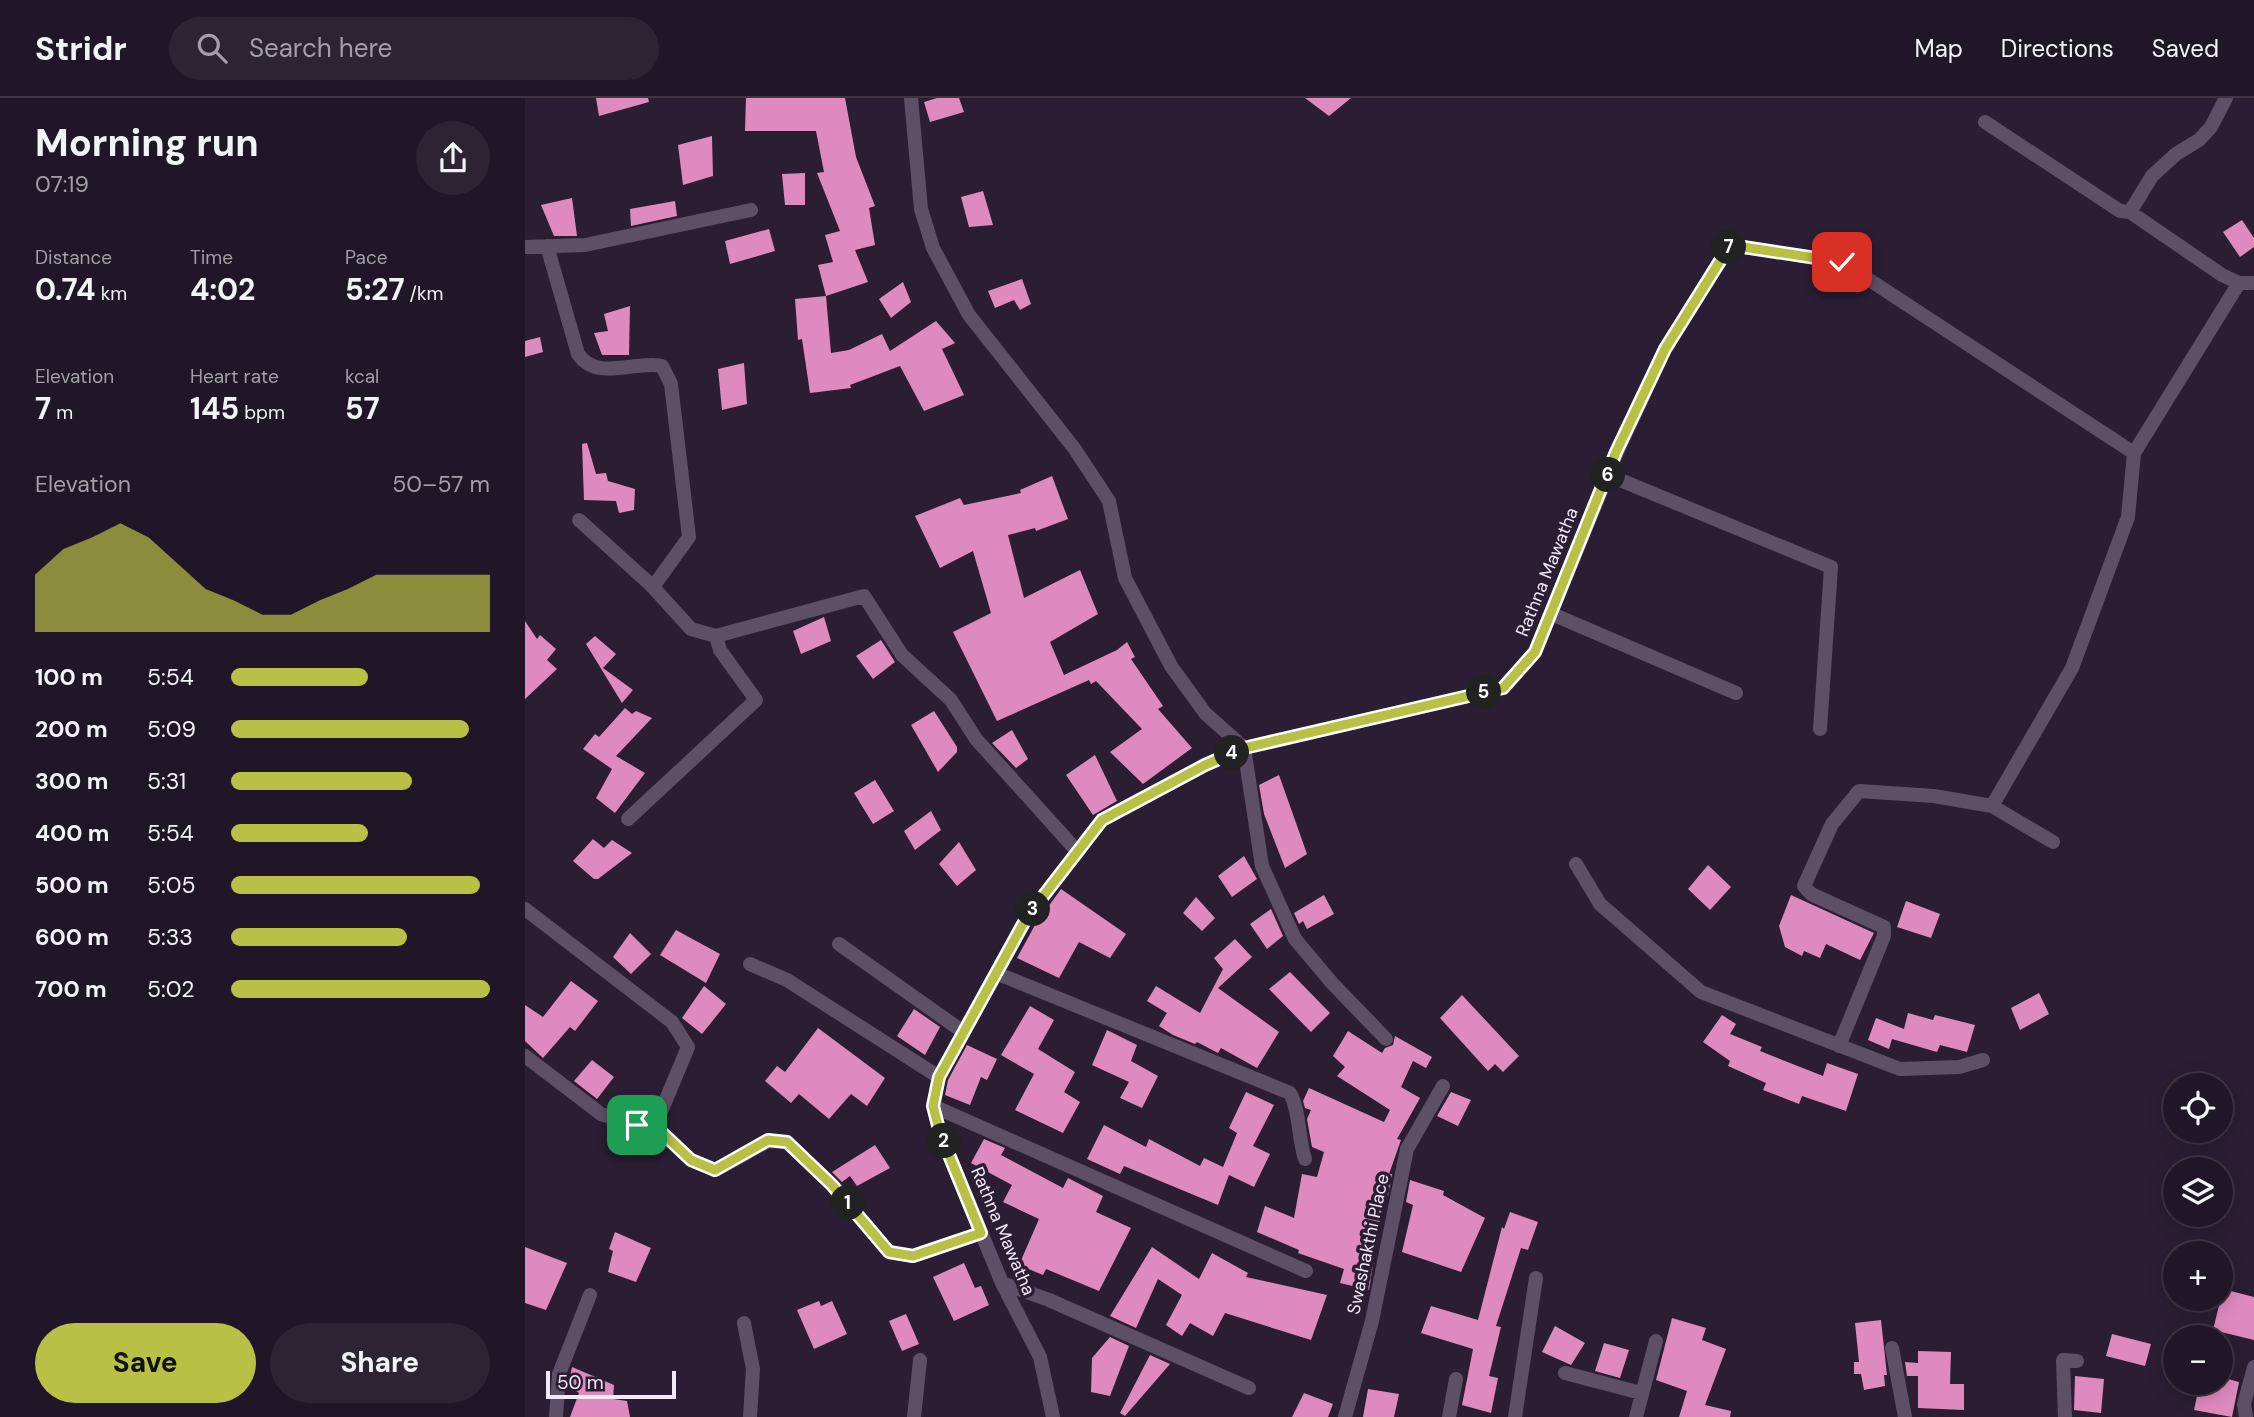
<!DOCTYPE html>
<meta charset="utf-8">
<style>
:root{--surface:#201627;--page:#2d2333;--text:#f1f3f6;--muted:#a29fa7;--line:#3d3544;--accent:#b9c046}
body{margin:0;font-family:"DM Sans",sans-serif;background:var(--page);color:var(--text);height:100vh;display:flex;flex-direction:column;font-size:26px;white-space:nowrap}
*{box-sizing:border-box;margin:0}
p{font-size:23px;color:var(--muted)}
.icon{flex:none;width:38px;height:38px;fill:none;stroke:currentColor;stroke-width:2;stroke-linecap:round;stroke-linejoin:round}
.map{position:relative;flex:1;overflow:hidden}
.details{display:flex;flex-direction:column;background:var(--surface);width:525px}
.details>*{flex:none}
.controls{position:absolute;left:1638px;top:975px;display:grid;gap:14px}
.controls a{display:grid;place-items:center;width:70px;height:70px;border-radius:50%;background:var(--surface);box-shadow:0 4px 18px #0003,0 0 0 2px var(--line);font-size:35px}
.scale{position:absolute;left:21px;bottom:18px;width:130px;box-sizing:border-box;padding-left:7px;border:4px solid #f2e9f9;border-top:0;font-size:19px;line-height:24px;white-space:nowrap;color:#f2e9f9;-webkit-text-stroke:5px #2b1e34;paint-order:stroke}
.pin{position:absolute;display:grid;place-items:center;width:60px;height:60px;color:#fff;margin:-30px;border-radius:14px;box-shadow:0 4px 10px #0006}
.km{position:absolute;width:35px;height:35px;margin:-18px;border-radius:50%;background:#222;color:#fff;font-size:19px;line-height:35px;text-align:center}
.round{display:grid;place-items:center;flex:none;width:74px;height:74px;border-radius:37px;background:var(--page)}
.head{display:flex;align-items:center;justify-content:space-between;height:119px;padding:0 35px}
h1{font-size:38px;font-weight:700;line-height:52px}
.metrics{display:grid;grid-template-columns:repeat(3,1fr);gap:10px;height:119px;padding:7px 35px}
.metrics div{display:grid;align-content:center}
.metrics b{font-size:30px;font-weight:700}
.metrics small{font-size:19px;font-weight:400}
.metrics p{font-size:19px}
.chart{height:196px;padding:14px 35px}
.chart p{display:flex;justify-content:space-between}
.chart svg{width:100%;height:126px;margin-top:7px;fill:var(--accent);opacity:.7}
.cta{display:flex;gap:14px;margin-top:auto;padding:14px 35px}
.cta a{flex:1;height:80px;border-radius:42px;background:var(--accent);color:#111;font-size:28px;font-weight:700;line-height:80px;text-align:center}
.cta a+a{background:var(--page);color:var(--text)}
ul{padding:0 35px;list-style:none;font-size:23px}
li{display:grid;grid-template-columns:112px 84px 1fr;align-items:center;height:52px}
li i{height:18px;border-radius:9px;background:var(--accent)}
header{display:flex;align-items:center;gap:42px;box-sizing:border-box;height:98px;padding:0 35px;background:var(--surface);border-bottom:2px solid var(--line)}
header strong{font-size:33px}
nav{display:flex;gap:38px;margin-inline-start:auto;font-size:24px}
.search{width:490px;height:63px;background:var(--page);display:flex;align-items:center;gap:18px;box-sizing:border-box;padding:0 24px;border-radius:38px;color:var(--muted);font-size:26px}
main{display:flex;flex:1;min-height:0}
.map>svg:first-child{display:block}
.building{fill:#df8abf}
.lines{fill:none;stroke-linecap:round;stroke-linejoin:round}
.minor{stroke:#5d4f68;stroke-width:14}
.route-casing{stroke:#fff;stroke-width:14}
.route{stroke:#b9c046;stroke-width:9}
.labels{text-anchor:middle;dominant-baseline:central;stroke-width:7;stroke-linejoin:round;paint-order:stroke}
.street-label{font-size:18px;fill:#f2e9f9;stroke:#2b1e34}
</style>
<header>
<strong>Stridr</strong>
<div class="search"><svg class="icon" aria-label="search" viewBox="0 0 24 24"><circle cx="10" cy="10" r="6"/><path d="M15 15l6 6"/></svg>Search here</div>
<nav><a>Map</a><a>Directions</a><a>Saved</a></nav>
</header>
<main>
<section class="details">
<div class="head"><div><h1>Morning run</h1><p>07:19</p></div><a class="round"><svg class="icon" aria-label="share" viewBox="0 0 24 24"><path d="M12 15V3M7 8l5-5 5 5M5 13v7h14v-7"/></svg></a></div>
<div class="metrics">
<div><p>Distance</p><b>0.74<small> km</small></b></div>
<div><p>Time</p><b>4:02</b></div>
<div><p>Pace</p><b>5:27<small> /km</small></b></div>
</div>
<div class="metrics">
<div><p>Elevation</p><b>7<small> m</small></b></div>
<div><p>Heart rate</p><b>145<small> bpm</small></b></div>
<div><p>kcal</p><b>57</b></div>
</div>
<div class="chart"><p><span>Elevation</span>50–57 m</p>
<svg viewBox="0 0 160 44" preserveAspectRatio="none"><path d="M0 44V24L10 15L20 11L30 6L40 11L50 20L60 29L70 33L80 38L90 38L100 33L110 29L120 24L130 24L140 24L150 24L160 24V44z"/></svg>
</div>
<ul>
<li><b>100 m</b>5:54<i style="width:53%"></i></li>
<li><b>200 m</b>5:09<i style="width:92%"></i></li>
<li><b>300 m</b>5:31<i style="width:70%"></i></li>
<li><b>400 m</b>5:54<i style="width:53%"></i></li>
<li><b>500 m</b>5:05<i style="width:96%"></i></li>
<li><b>600 m</b>5:33<i style="width:68%"></i></li>
<li><b>700 m</b>5:02<i style="width:100%"></i></li>
</ul>
<div class="cta"><a>Save</a><a>Share</a></div>
</section>
<div class="map">
<svg width="1729" height="1319" viewBox="0 0 1729 1319">
<rect width="100%" height="100%" fill="#2b1e34"/>
<path class="building" d="M71,0H123L124,4L74,18Z
M221,0H320L331,59L350,108L344,110L350,147L330,152L343,184L301,198L293,167L308,164L300,137L315,133L292,75L299,74L291,33H220Z
M412,0H434L439,14L405,24L399,4Z
M780,0H826L804,18Z
M187,38L188,78L158,87L153,47Z
M280,75V107H260L257,76Z
M458,93L468,127L444,129L436,99Z
M47,100L52,138H29L16,107Z
M150,103L152,118L106,128L105,111Z
M1717,122L1729,140V149L1715,159L1698,134Z
M244,131L250,153L205,166L200,143Z
M497,181L506,206L495,212L489,202L470,210L463,193Z
M378,184L386,204L366,220L354,201Z
M301,198L306,255L324,252L357,236L365,253L411,223L430,245L417,251L439,297L399,313L375,268L325,287L326,290L285,295L277,241L273,242L270,201Z
M105,208L104,257H77L69,235L83,233L79,216Z
M15,239L18,254L0,259V243Z
M219,265L222,306L197,312L193,271Z
M62,345L71,376L81,375L83,383L110,391L109,412L94,415L91,403L59,402L57,346Z
M527,378L543,421L511,433L510,430L483,437L499,500L555,472L573,516L525,544L539,577L592,552L602,544L610,559L606,561L638,608L633,611L667,650L618,686L585,654L617,631L571,583L566,586L564,582L472,623L428,534L466,515L448,453L415,470L390,418L435,400L439,407L496,395L495,392Z
M299,519L306,543L276,556L268,533Z
M0,523L12,541L15,537L31,551L22,562L32,571L0,601Z
M70,538L91,556L78,570L108,592L97,605L61,546Z
M356,542L370,564L348,581L331,558Z
M100,610L107,616L111,613L127,620L91,658L120,675L90,715L71,700L87,671L58,651L70,636L74,639Z
M409,613L432,649V654L413,674L386,627Z
M487,632L503,661L491,670L467,645Z
M570,657L592,703L568,717L541,677Z
M754,677L782,756L760,770L739,716L734,687Z
M350,682L369,713L348,726L329,695Z
M406,713L416,732L390,752L379,733Z
M68,741L79,750L87,742L107,755L73,781H69L48,763Z
M434,744L451,772L432,788L414,766Z
M719,758L732,781L707,799L693,778Z
M1183,767L1206,789L1185,812L1163,791Z
M536,791L601,836L585,860L554,844L534,880L492,860L510,827Z
M799,797L809,816L782,831L778,823L774,826L769,815Z
M1266,797L1349,835L1335,862L1301,846L1295,860L1279,853L1277,858L1260,849L1254,828Z
M671,799L690,820L677,833L658,815Z
M1381,803L1415,816L1406,840L1372,829Z
M746,811L758,838L742,851L725,826Z
M151,832L195,856L181,885L135,857Z
M105,835L126,856L106,876L88,859Z
M710,841L727,859L693,890L754,934L732,970L696,950L693,955L672,944L670,946L648,937L634,928L642,915L622,903L631,888L675,915L698,871L689,860Z
M765,874L805,915L786,934L744,891Z
M46,883L73,903L50,933L45,929L18,960L0,943V907L18,919Z
M179,888L201,906L177,936L157,920Z
M1514,895L1524,916L1495,932L1486,910Z
M937,897L994,958L978,974L970,966L963,973L915,920Z
M505,908L529,922L513,951L550,974L539,994L555,1004L538,1035L490,1012L509,976L476,957Z
M389,911L415,929L400,957L372,938Z
M1383,915L1408,922L1410,917L1450,927L1442,954L1415,947L1412,954L1367,941L1364,951L1343,942L1351,920L1379,931Z
M1197,917L1211,926L1205,936L1237,949L1235,953L1298,978L1302,965L1333,976L1321,1013L1277,998L1274,1006L1238,992L1241,985L1203,968L1205,963L1178,944Z
M293,930L360,980L342,1008L326,996L304,1021L274,996L266,1005L240,983L252,968L260,974Z
M582,932L612,947L606,963L633,978L617,1010L595,1000L604,984L567,967Z
M823,933L857,955L860,950L868,947L870,938L907,959L901,970L888,963L876,989L895,1000L872,1041L876,1042L864,1076H867L863,1098L859,1096L844,1192L815,1185L819,1171L773,1155L774,1152L732,1134L740,1108L769,1120L777,1076L792,1079L799,1054L787,1049L782,1021L786,1012L780,1010L778,1003L784,990L859,1024L865,1012L812,978L820,969L808,958Z
M442,947L472,961L462,982L456,979L445,1007L420,997L423,982Z
M67,962L89,979L72,1001L49,983Z
M721,994L749,1007L728,1048L745,1056L729,1089L704,1077L693,1107L599,1068L595,1076L562,1061L579,1027L621,1049L624,1041L675,1068L679,1060L698,1069L712,1035L704,1030Z
M926,994L946,1002L933,1028L912,1018Z
M459,1041L480,1050L476,1057L538,1090L543,1080L578,1098L571,1114L606,1130L574,1193L521,1171L518,1177L494,1167L514,1121L478,1104L487,1087L446,1065Z
M350,1047L365,1070L332,1088L325,1078L317,1084L307,1074Z
M885,1082L919,1093L918,1097L960,1120L936,1174L877,1154L888,1107L881,1104Z
M985,1114L1013,1124L1003,1152L996,1150L971,1228L976,1229L964,1278L973,1280L966,1315L937,1307L948,1251L896,1235L906,1208L953,1222L977,1129L979,1131Z
M90,1134L126,1150L111,1184L83,1174L88,1153L84,1151Z
M0,1149L42,1165L21,1212L0,1205Z
M627,1149L674,1181L687,1155L723,1175L721,1179L802,1197L786,1242L700,1215L688,1238L665,1225L657,1238L641,1227L657,1197L633,1181L611,1230L585,1218Z
M439,1165L450,1190L456,1188L464,1207L429,1223L408,1179Z
M1698,1191L1729,1199V1242L1688,1232Z
M294,1203L296,1208L307,1203L322,1236L289,1251L272,1212Z
M381,1216L394,1246L377,1253L364,1223Z
M1147,1220L1181,1230L1177,1242L1201,1251L1180,1307L1206,1313L1205,1319H1154L1162,1293L1131,1282Z
M1356,1222L1362,1277H1359L1360,1288L1339,1292L1336,1276H1329V1264H1334L1330,1225Z
M1030,1228L1060,1245L1046,1267L1017,1254Z
M1587,1236L1626,1246L1620,1268L1581,1258Z
M585,1239L604,1248L585,1298L566,1294L567,1260Z
M1079,1245L1104,1252L1095,1280L1070,1273Z
M1393,1253L1426,1254L1425,1286H1439V1312L1393,1310V1278H1382L1380,1264L1393,1265Z
M625,1257L645,1266L600,1318L595,1315Z
M47,1269L89,1287L88,1301L102,1303L105,1319H45L54,1295L43,1288Z
M1550,1278L1579,1281L1576,1315L1549,1312Z
M1696,1279L1714,1284L1707,1319L1669,1312L1675,1284H1696Z
M843,1291L874,1296L869,1319H838Z
M779,1295L808,1306L803,1319H767Z"/>
<g class="lines">
<path class="minor" d="M386,0L396,111L408,150L444,217L549,350L584,403L600,480L646,568L680,615L719,650L737,768L770,841L807,885L861,941
M1701,0L1686,29L1674,42L1651,56L1627,78L1605,114L1697,177L1714,185H1729
M1460,24L1595,113L1605,114
M22,148L53,256C72,284 110,262 137,268L146,286L164,439L128,489
M0,149L60,147L226,112
M1609,355L1714,185
M1083,377L1306,469L1295,631
M54,422L125,486L166,531L191,538L339,498L377,557L426,602L451,641L552,753
M1027,516L1211,595
M103,721L231,602L195,552L191,538
M1051,766L1075,806L1176,894L1375,971L1434,969L1458,962
M0,811L147,924L163,949L130,1028
M314,846L437,933
M225,866L262,882L414,979
M471,875L765,995C775,1013 773,1040 780,1061
M1314,948L1359,838V829L1286,796L1279,788L1307,726L1334,693L1409,698L1467,708L1528,744
M0,958L76,1016L112,1027L130,1028L166,1062L190,1072L243,1043L262,1044L307,1087L364,1154L388,1158L456,1135
M408,1008L781,1173
M477,1185L524,1202L724,1290
M219,1225L228,1271L225,1319
M1367,1250L1380,1319
M1040,1275L1116,1295
M31,1319L34,1276L65,1197
M389,1319L395,1262
M528,1319L515,1259L477,1185L415,1035L408,1008L414,979L502,819L577,722L680,667L719,650L978,590L1010,554L1092,354L1140,251L1205,147L1317,164L1609,355L1603,419L1547,570L1467,708
M820,1319L847,1223L882,1051L918,988
M924,1319L931,1281
M990,1319L1011,1180
M1111,1319L1131,1243
M1540,1319L1538,1262L1552,1263
M1721,1319L1719,1306L1729,1269"/>
</g>
<g class="lines">
<defs>
<path id="route" d="M112,1027L130,1028L166,1062L190,1072L243,1042L262,1044L307,1087L364,1154L388,1158L456,1135L415,1035L408,1008L414,979L502,819L577,722L680,667L719,650L978,590L1010,554L1091,354L1140,251L1205,147L1317,164"/>
</defs>
<use href="#route" class="route-casing"/>
<use href="#route" class="route"/>
</g>
<g class="labels">
<g class="street-label">
<text transform="translate(1022 474) rotate(-68)">Rathna Mawatha</text>
<text transform="translate(478 1133) rotate(67)">Rathna Mawatha</text>
<text transform="translate(843 1146) rotate(-78)">Swashakthi Place</text>
</g>
</g>
</svg>
<div class="controls">
<a><svg class="icon" aria-label="locate" viewBox="0 0 24 24"><circle cx="12" cy="12" r="6"/><path d="M12 2v4M12 18v4M2 12h4M18 12h4"/></svg></a>
<a><svg class="icon" aria-label="layers" viewBox="0 0 24 24"><path d="M12 4l9 5-9 5-9-5zM3 14l9 5 9-5"/></svg></a>
<a>+</a>
<a>−</a>
</div>
<div class="scale">50 m</div>
<div class="pin" style="left:112px;top:1027px;background:#1e9e55"><svg class="icon" aria-label="arrive" viewBox="0 0 24 24"><path d="M6 21V4h12l-3 4 3 4H6"/></svg></div>
<div class="pin" style="left:1317px;top:164px;background:#d93025"><svg class="icon" aria-label="check" viewBox="0 0 24 24"><path d="M5 12l5 5 9-10"/></svg></div>
<b class="km" style="left:323px;top:1105px">1</b>
<b class="km" style="left:419px;top:1043px">2</b>
<b class="km" style="left:508px;top:811px">3</b>
<b class="km" style="left:707px;top:655px">4</b>
<b class="km" style="left:959px;top:594px">5</b>
<b class="km" style="left:1083px;top:377px">6</b>
<b class="km" style="left:1204px;top:149px">7</b>
</div>
</main>
